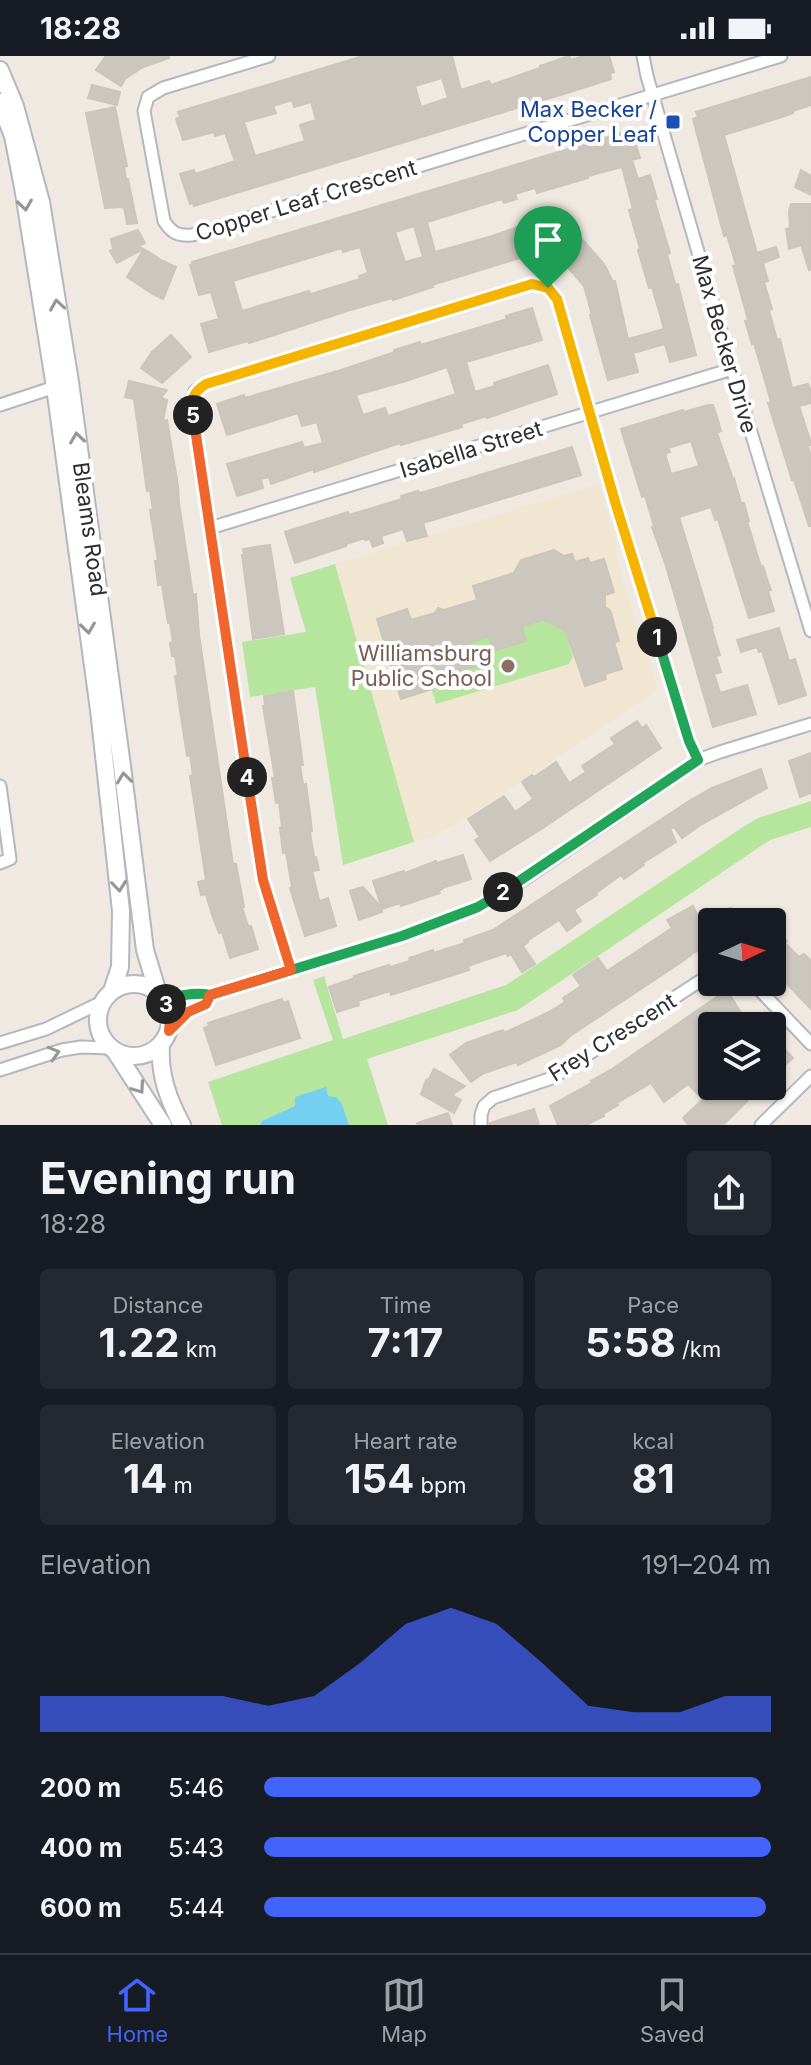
<!DOCTYPE html>
<meta charset="utf-8">
<style>
:root{--surface:#171b24;--page:#242831;--text:#f1f3f6;--muted:#9ea1a6;--line:#363941;--accent:#4264fb}
body{margin:0;font-family:Inter,sans-serif;background:var(--page);color:var(--text);height:100vh;display:flex;flex-direction:column;font-size:30px;white-space:nowrap}
*{box-sizing:border-box;margin:0}
p{font-size:26px;color:var(--muted)}
.icon{flex:none;width:44px;height:44px;fill:none;stroke:currentColor;stroke-width:2;stroke-linecap:round;stroke-linejoin:round}
.map{position:relative;height:1069px;overflow:hidden}
.details{display:flex;flex-direction:column;background:var(--surface);flex:1}
.details>*{flex:none}
.needle{width:52px;rotate:86deg}
.controls{position:absolute;left:698px;top:852px;display:grid;gap:16px}
.controls a{display:grid;place-items:center;width:88px;height:88px;border-radius:8px;background:var(--surface);box-shadow:0 2px 6px #0004;font-size:40px}
.pin{position:absolute;display:grid;place-items:center;width:68px;height:68px;color:#fff;margin:-82px -34px;border-radius:50% 50% 50% 0;rotate:-45deg;box-shadow:0 0 8px #0007}
.pin .icon{rotate:45deg}
.km{position:absolute;width:40px;height:40px;margin:-20px;border-radius:50%;background:#222;color:#fff;font-size:22px;line-height:40px;text-align:center}
.round{display:grid;place-items:center;flex:none;width:84px;height:84px;border-radius:8px;background:var(--page)}
.summary{display:flex;align-items:center;justify-content:space-between;height:136px;padding:0 40px}
h1{font-size:44px;font-weight:700;line-height:60px}
.stats{display:grid;grid-template-columns:repeat(3,1fr);gap:12px;height:136px;padding:8px 40px}
.stats div{display:grid;align-content:center;border-radius:8px;background:var(--page);text-align:center}
.stats b{font-size:40px;font-weight:700}
.stats small{font-size:22px;font-weight:400}
.stats p{font-size:22px}
.chart{height:224px;padding:16px 40px}
.chart p{display:flex;justify-content:space-between}
.chart svg{width:100%;height:144px;margin-top:8px;fill:var(--accent);opacity:.7}
ul{padding:0 40px;list-style:none;font-size:26px}
li{display:grid;grid-template-columns:128px 96px 1fr;align-items:center;height:60px}
li i{height:20px;border-radius:10px;background:var(--accent)}
.status{display:flex;justify-content:space-between;align-items:center;height:56px;padding:0 40px;background:var(--surface);direction:ltr}
.status svg{height:22px;fill:currentColor}
.tab-bar{display:flex;justify-content:space-around;align-items:center;height:112px;border-top:2px solid var(--line);background:var(--surface);font-size:22px;color:var(--muted)}
.tab-bar a{display:grid;justify-items:center;gap:4px}
.tab-bar .active{color:var(--accent)}
.map>svg:first-child{display:block}
.education{fill:#f0e6d1}
.green{fill:#b6e59e}
.water{fill:#75cff0}
.building{fill:#cbc7bf;stroke:#cbc5ba;stroke-width:2;fill-rule:evenodd}
.lines{fill:none;stroke-linecap:round;stroke-linejoin:round}
.street-casing{stroke:#b4b7c1;stroke-width:15}
.secondary-casing{stroke:#b4b7c1;stroke-width:20}
.street{stroke:#fff;stroke-width:11}
.secondary{stroke:#fff;stroke-width:16}
.oneway{stroke:#969696}
.split-1-casing{stroke:#fff;stroke-width:16}
.split-2-casing{stroke:#fff;stroke-width:16}
.split-3-casing{stroke:#fff;stroke-width:16}
.split-4-casing{stroke:#fff;stroke-width:16}
.split-5-casing{stroke:#fff;stroke-width:16}
.split-6-casing{stroke:#fff;stroke-width:16}
.split-1{stroke:#f5b400;stroke-width:10}
.split-2{stroke:#22a559;stroke-width:10}
.split-3{stroke:#22a559;stroke-width:10}
.split-4{stroke:#f0652b;stroke-width:10}
.split-5{stroke:#f0652b;stroke-width:10}
.split-6{stroke:#f5b400;stroke-width:10}
.transit-dot{fill:#1a4fb4;stroke:#fff;stroke-width:3}
.education-dot{fill:#8d6e63;stroke:#fff;stroke-width:3}
.labels{text-anchor:middle;dominant-baseline:central;stroke-width:8;stroke-linejoin:round;paint-order:stroke}
.transit-label{font-size:22px;fill:#164399;stroke:#fff;text-anchor:end}
.street-label{font-size:22px;fill:#2e2e2e;stroke:#fff}
.education-label{font-size:22px;fill:#785e54;stroke:#fff;text-anchor:end}
</style>
<div class="status"><b>18:28</b><svg viewBox="0 0 49 12"><path d="M0 12V9h3v3zM5 12V6h3v6zM10 12V3h3v9zM15 12V0h3v12zM26 1h20v11H26zM47 4h2v5h-2z"/></svg></div>
<div class="map">
<svg width="811" height="1069" viewBox="0 0 811 1069">
<rect width="100%" height="100%" fill="#efe9e1"/>
<path class="education" d="M598,428L617,489L616,501L639,575L646,585L657,634L466,762L433,780L414,786L335,508Z"/>
<path class="green" d="M335,508L414,786L343,809L315,631L250,641L242,586L306,576L290,522Z
M545,563L572,569L576,584L569,587L573,600L569,608L436,648L429,624L475,610L469,587L489,580L494,594L526,585L522,570Z
M811,745V771L770,784L518,954L367,1003L388,1069H349L342,1048L328,1040L326,1032L296,1050L262,1065L260,1069H222L208,1026L333,984L313,924L324,920L343,983L506,929L746,769L758,762Z"/>
<path class="water" d="M326,1031L328,1040L336,1041L342,1048L349,1069H260L262,1065L295,1050V1041Z"/>
<path class="building" d="M106,0H169V2L143,11L125,23L121,30L96,14Z
M363,0H452L461,34L489,25L491,29L540,12V10L569,0L571,4L583,0H609L614,16L610,18L611,23L570,36L223,141L194,150L193,147L190,148L180,118L194,114L195,118L235,105L225,77L215,80L214,76L183,84L176,63L180,61L178,56ZM442,22L448,42L421,51L415,30ZM292,44L294,51L311,46L316,64L300,69L305,85L255,100L244,66L276,57L273,50Z
M811,21V49L793,55V57L779,62L724,79L757,197L776,191L779,201L763,207L768,225L764,226L772,253L769,254L777,284L780,283L792,332L808,328L811,335V347L799,350L811,387V389L808,390L811,401V470H809L794,424H792L768,347L771,346L754,287L752,288L745,265L748,264L733,210L736,209L727,179L724,180L693,63L698,61L696,56Z
M92,29L120,36L117,49L88,42Z
M115,51L127,110L124,111L126,123H128L137,167L127,168L124,151L105,152L86,57Z
M628,75L630,80L633,79L640,102L632,104L638,123L650,119L657,143H654L670,197L667,198L675,228H678L696,299L670,306L665,288L633,297L638,316L608,324L590,259H592L584,230L565,208L553,202L546,201V194L432,229L433,231L393,244L392,242L347,255L259,284L249,287L248,285L209,296L201,268L219,263L211,236L199,239L190,209L193,208L192,206ZM622,111L633,153L629,154L640,193L638,194L649,232L652,231L664,273L628,283L615,225L613,226L604,208L582,183L553,168L530,167L489,181L435,196L427,166L502,143L504,147L517,143L515,138L535,132L537,137L588,122V120ZM414,170L423,201L405,206L395,176ZM360,191L368,217L359,220L360,223L314,237L310,238L309,235L242,255L233,225L342,192L343,196Z
M801,114L811,120V139L795,131Z
M791,148H811V213L809,214L801,189L789,193L786,173L790,172L789,155Z
M138,174L145,187L139,190L143,193L117,207L110,195L113,193L111,183Z
M144,193L161,204L176,211L163,243L151,237L127,221Z
M532,252L542,284L466,306L475,336L495,330L494,327L548,309L557,338L487,362V360L461,368L462,371L401,389L400,387L314,416V413L271,428L269,421L261,423L263,432L237,440L227,408L302,386L304,392L323,387L317,366L302,370L298,357L227,379L217,348L244,339L245,342L341,314L395,296L394,294L420,286L421,289L507,263L506,260ZM447,311L456,338L388,360L385,352L363,359L356,339L406,325Z
M171,279L191,301L162,327L141,312L152,296Z
M129,325L167,334L161,342L167,344L163,365L167,364L178,430L179,447L187,500L193,539L196,538L199,579L232,802L233,808H236L244,851H242L248,870H251L258,893L230,902L222,876L219,877L212,859L206,838L201,839L198,826L206,824L190,720L193,719L190,699L187,700L182,667L175,620H178L175,600H172L170,587L173,586L170,567H168L162,529H158L155,505H158L150,454H153L150,434L147,435L134,343L125,341Z
M708,349H713L717,361L721,375L717,377L733,423L734,422L741,447H744L749,465H747L761,511L763,510L768,526L771,534L768,535L774,555L749,562L718,463L715,464L711,451L679,461L713,572L712,573L720,599L716,600L721,616L714,618L720,637L747,629L756,658L713,671L666,510L652,471L654,470L645,440L642,441L621,373L683,354L684,356ZM691,385L699,410L671,418L665,398L670,396L668,392Z
M572,391L581,419L423,467L427,480L407,485L403,473L381,480L383,487L373,491L370,483L365,484V482L346,488V490L295,507L285,476L348,456L349,459L402,443L401,440L418,435L419,437L424,436Z
M270,489L284,578L253,583L242,499H244L243,493Z
M554,494L564,500L572,498L575,506L588,502L590,507L604,503L614,536L605,539V551L610,554L619,585L614,586L622,613L605,618L606,623L585,630L566,575L547,565L542,564L522,570L526,585L493,595L489,580L469,587L476,610L429,624L432,633L401,643L377,563L407,553L411,564L435,557L438,552L444,554L477,544L473,530L514,517L521,504Z
M779,572L789,605L795,603L806,639L779,648L762,595L759,596L757,591L741,596L737,584Z
M293,635L303,709H300L303,729L306,728L310,758L312,775L310,776L314,801H316L319,814L312,815L319,844L317,846L328,842L336,870L305,880L290,832L292,831L286,796L283,797L280,772H282L279,746L276,747L272,722H275L263,650H265L264,640Z
M637,665L642,672L646,669L661,692L543,772L490,805L475,784L480,781L468,763L504,740L515,756L533,743L522,726L532,719L534,721L556,706L569,727L586,716L582,710L615,688L611,682Z
M811,697V737L800,741L789,705Z
M761,713L767,732L699,770L682,782L674,771L670,773L676,786L643,807L644,809L624,823L621,819L596,837L597,839L574,854L581,865L567,875L559,864L527,885L528,886L523,890L535,908L522,916L511,898L508,900L506,897L468,910L469,914L391,939L390,935L358,945L359,949L337,956L329,931L355,922L354,920L389,909L390,911L410,905L409,902L416,900L433,894V897L465,887L464,884L493,874L689,745L712,732Z
M463,799L471,823L445,831L439,835L440,837L401,850L400,847L382,853L373,825L404,815L405,817L436,805L437,807Z
M363,831L380,850L382,856L359,864L350,835Z
M693,850L711,888L691,898V899L683,905L570,980L561,989L518,1009L517,1006L484,1017L471,1026L450,999L466,987L503,974L504,977L547,957L565,946L563,942L581,930L573,919L598,902L607,915L672,872L667,864Z
M730,852L744,855L743,856L766,866H727Z
M777,875L787,885L785,887L799,901L804,898L811,905V953L772,912V880Z
M727,934L746,965L739,970H712V983L706,987L707,989L696,997L705,1012L703,1014L712,1024V1030H762L723,1069H689L683,1062L703,1043L688,1028L664,1046L651,1027L617,1047L618,1049L603,1058L604,1060L586,1069H558L550,1050L592,1027L591,1025L612,1013Z
M282,943L283,947L288,945L300,982L216,1009L204,972L210,970L208,967Z
M772,980L793,1002L772,1021Z
M434,1013L465,1030L452,1039L461,1044L454,1057L421,1038L426,1024L429,1023Z
M534,1053L539,1069H490V1067Z
M448,1057L452,1069H418L417,1067Z"/>
<g class="lines">
<defs>
<path id="street" d="M269,0L163,32L148,41L144,55L164,165C172,177 177,180 192,179L781,0
M643,0L647,20L732,313L811,575
M0,349L55,331
M210,472L732,313
M0,730L10,803L0,807
M291,914L263,824L191,348L195,335L206,328L532,228L548,232L557,243L616,449L689,685L698,704
M752,926L811,988
M163,942C176,941 200,935 210,939L402,880L478,851L526,822L698,704L720,696L811,668
M169,975L188,956L206,948L210,939
M0,987L46,973L102,946
M0,1014L62,994L81,991L110,992
M481,1069V1059L484,1050L493,1042L552,1022L712,917
M761,1069L811,1020"/>
<path id="secondary" d="M0,14L15,50L41,146L70,326L122,710L145,894L158,937
M0,46L13,80L23,131L55,331L99,654L121,855L120,911L112,935
M98 964a36 36 0 1 1 72 0a36 36 0 1 1-72 0Z
M161,989C159,1018 168,1043 182,1069
M115,995L163,1069"/>
</defs>
<use href="#street" class="street-casing"/>
<use href="#secondary" class="secondary-casing"/>
<use href="#street" class="street"/>
<use href="#secondary" class="secondary"/>
</g>
<defs><path id="oneway-chevron" d="M-2-3.5L2.5 0L-2 3.5" fill="none" stroke-width="1.6" stroke-linecap="round" stroke-linejoin="round" transform="scale(2)"/></defs>
<g class="oneway">
<use href="#oneway-chevron" transform="translate(25 149) rotate(82)"/>
<use href="#oneway-chevron" transform="translate(57 249) rotate(-99)"/>
<use href="#oneway-chevron" transform="translate(77 382) rotate(-98)"/>
<use href="#oneway-chevron" transform="translate(88 572) rotate(82)"/>
<use href="#oneway-chevron" transform="translate(124 722) rotate(-97)"/>
<use href="#oneway-chevron" transform="translate(119 830) rotate(84)"/>
<use href="#oneway-chevron" transform="translate(54 997) rotate(-16)"/>
<use href="#oneway-chevron" transform="translate(139 1032) rotate(55)"/>
</g>
<g class="lines">
<defs>
<path id="split-1" d="M548,232L557,243L616,449L657,581"/>
<path id="split-2" d="M503,836L698,704L689,685L657,581"/>
<path id="split-3" d="M166,948L163,942C176,941 200,935 210,939L402,880L478,851L503,836"/>
<path id="split-4" d="M166,948L170,963L169,975L188,956L206,948L210,939L291,914L263,824L247,721"/>
<path id="split-5" d="M193,359L247,721"/>
<path id="split-6" d="M193,359C190,344 193,336 206,328L532,228L548,232"/>
</defs>
<use href="#split-1" class="split-1-casing"/>
<use href="#split-2" class="split-2-casing"/>
<use href="#split-3" class="split-3-casing"/>
<use href="#split-4" class="split-4-casing"/>
<use href="#split-5" class="split-5-casing"/>
<use href="#split-6" class="split-6-casing"/>
<use href="#split-1" class="split-1"/>
<use href="#split-2" class="split-2"/>
<use href="#split-3" class="split-3"/>
<use href="#split-4" class="split-4"/>
<use href="#split-5" class="split-5"/>
<use href="#split-6" class="split-6"/>
</g>
<rect class="transit-dot" x="665" y="58" width="16" height="16" rx="4"/>
<circle class="education-dot" cx="508" cy="610" r="8"/>
<g class="labels">
<g class="transit-label">
<text x="657" y="53">Max Becker /<tspan x="657" dy="25">Copper Leaf</tspan></text>
</g>
<g class="street-label">
<text transform="translate(306 144) rotate(-17)">Copper Leaf Crescent</text>
<text transform="translate(725 288) rotate(74)">Max Becker Drive</text>
<text transform="translate(471 393) rotate(-17)">Isabella Street</text>
<text transform="translate(90 473) rotate(82)">Bleams Road</text>
<text transform="translate(612 981) rotate(-32)">Frey Crescent</text>
</g>
<g class="education-label">
<text x="492" y="597">Williamsburg<tspan x="492" dy="25">Public School</tspan></text>
</g>
</g>
</svg>
<div class="controls">
<a><svg class="needle" viewBox="-14 -14 28 28"><path d="M0-13l5 13h-10z" fill="#e53935"/><path d="M0 13l5-13h-10z" fill="#9ea1a6"/></svg></a>
<a><svg class="icon" aria-label="layers" viewBox="0 0 24 24"><path d="M12 4l9 5-9 5-9-5zM3 14l9 5 9-5"/></svg></a>
</div>
<div class="pin" style="left:548px;top:232px;background:#1e9e55"><svg class="icon" aria-label="arrive" viewBox="0 0 24 24"><path d="M6 21V4h12l-3 4 3 4H6"/></svg></div>
<b class="km" style="left:657px;top:581px">1</b>
<b class="km" style="left:503px;top:836px">2</b>
<b class="km" style="left:166px;top:948px">3</b>
<b class="km" style="left:247px;top:721px">4</b>
<b class="km" style="left:193px;top:359px">5</b>
</div>
<section class="details">
<div class="summary"><div><h1>Evening run</h1><p>18:28</p></div><a class="round"><svg class="icon" aria-label="share" viewBox="0 0 24 24"><path d="M12 15V3M7 8l5-5 5 5M5 13v7h14v-7"/></svg></a></div>
<div class="stats">
<div><p>Distance</p><b>1.22<small> km</small></b></div>
<div><p>Time</p><b>7:17</b></div>
<div><p>Pace</p><b>5:58<small> /km</small></b></div>
</div>
<div class="stats">
<div><p>Elevation</p><b>14<small> m</small></b></div>
<div><p>Heart rate</p><b>154<small> bpm</small></b></div>
<div><p>kcal</p><b>81</b></div>
</div>
<div class="chart"><p><span>Elevation</span>191–204 m</p>
<svg viewBox="0 0 160 44" preserveAspectRatio="none"><path d="M0 44V33L10 33L20 33L30 33L40 33L50 36L60 33L70 23L80 11L90 6L100 11L110 23L120 36L130 38L140 38L150 33L160 33V44z"/></svg>
</div>
<ul>
<li><b>200 m</b>5:46<i style="width:98%"></i></li>
<li><b>400 m</b>5:43<i style="width:100%"></i></li>
<li><b>600 m</b>5:44<i style="width:99%"></i></li>
</ul>
</section>
<nav class="tab-bar">
<a class="active"><svg class="icon" aria-label="home" viewBox="0 0 24 24"><path d="M3 11l9-7 9 7M6 9v11h12V9"/></svg>Home</a>
<a><svg class="icon" aria-label="map" viewBox="0 0 24 24"><path d="M3 6l6-2 6 2 6-2v14l-6 2-6-2-6 2zM9 4v14M15 6v14"/></svg>Map</a>
<a><svg class="icon" aria-label="saved" viewBox="0 0 24 24"><path d="M7 4h10v16l-5-4-5 4z"/></svg>Saved</a>
</nav>
